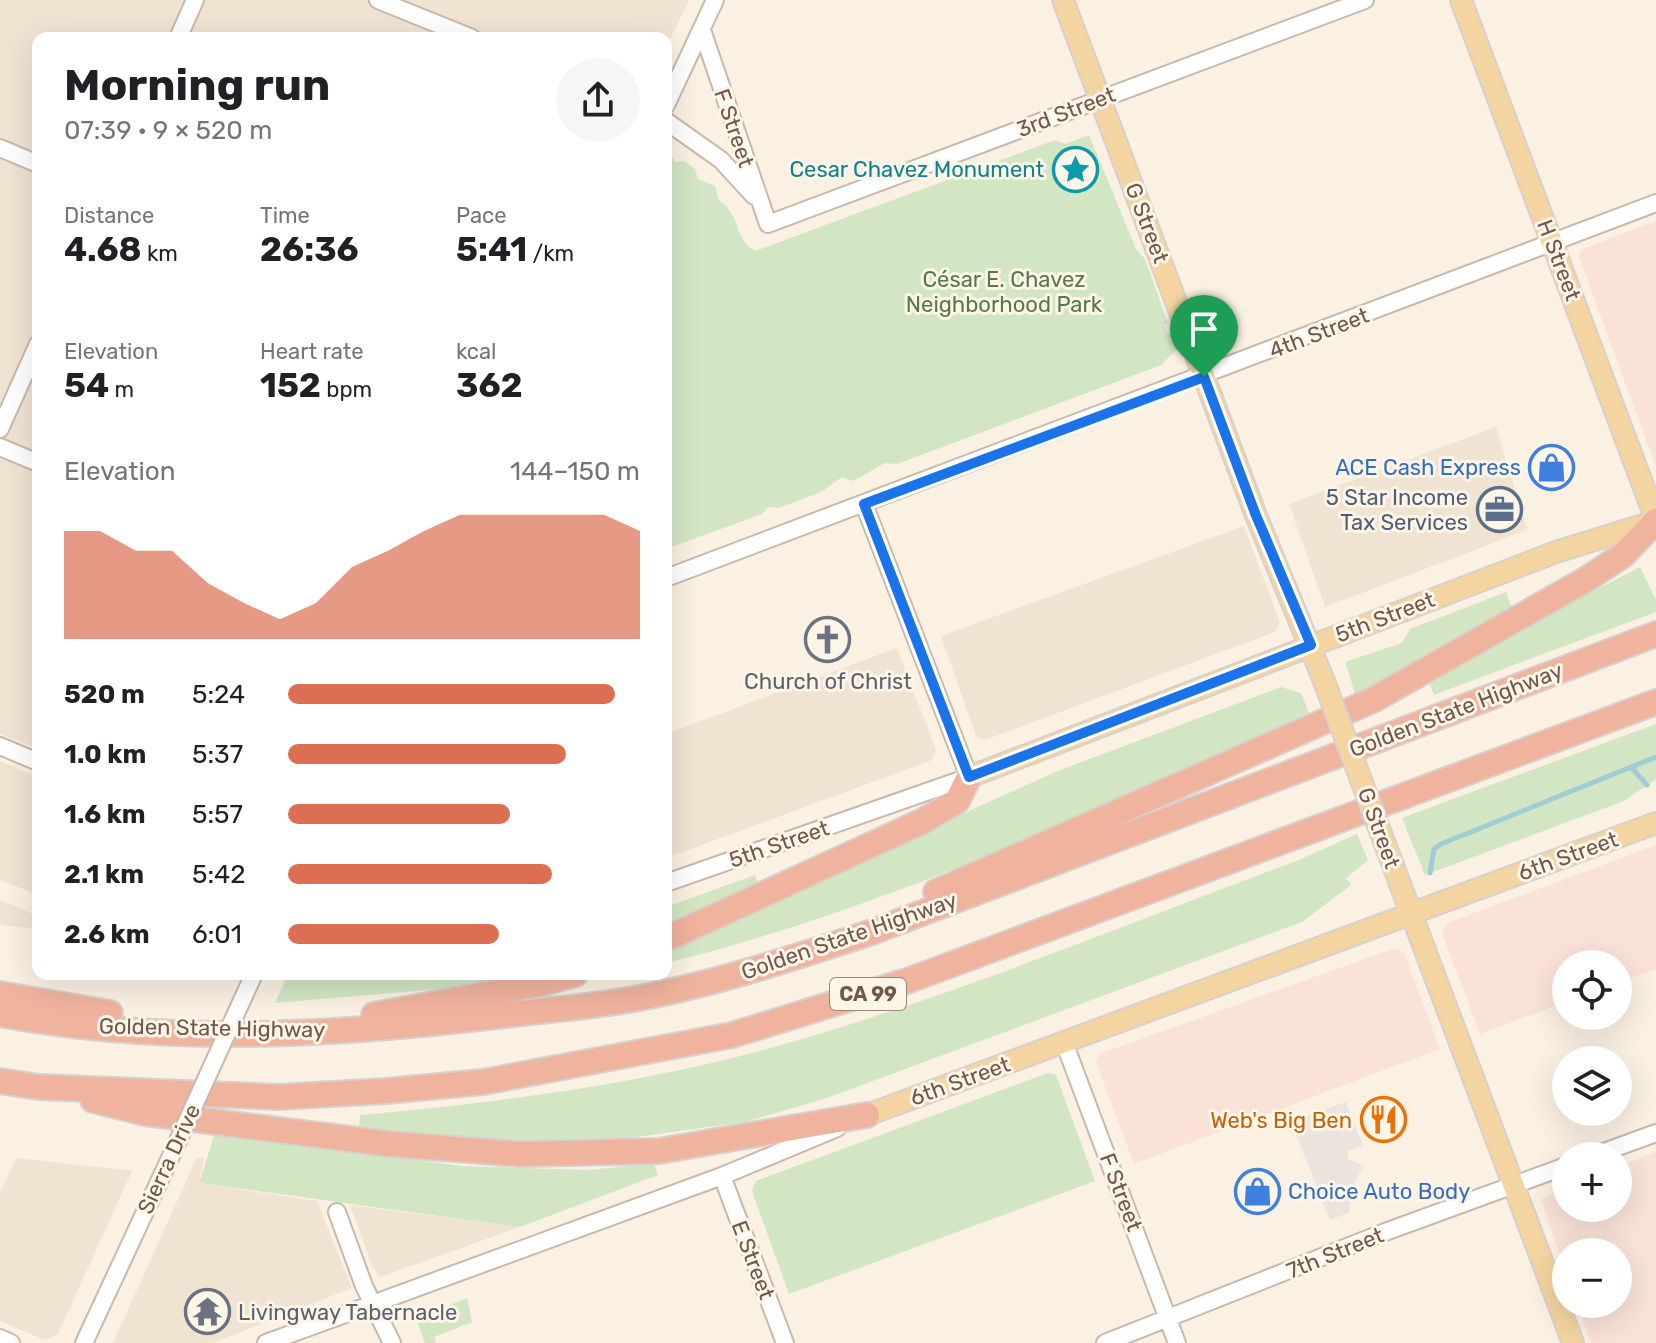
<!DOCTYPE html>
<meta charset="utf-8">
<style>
:root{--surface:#fff;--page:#f6f6f6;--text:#202124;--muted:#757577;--accent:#dc6f51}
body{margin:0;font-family:Rubik,sans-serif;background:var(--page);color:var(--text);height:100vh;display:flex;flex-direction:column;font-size:30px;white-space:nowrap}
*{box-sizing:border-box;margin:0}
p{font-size:26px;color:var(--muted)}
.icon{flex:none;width:44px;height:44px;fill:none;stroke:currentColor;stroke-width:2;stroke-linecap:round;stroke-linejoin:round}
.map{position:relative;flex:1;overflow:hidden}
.drawer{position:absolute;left:32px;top:32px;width:640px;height:948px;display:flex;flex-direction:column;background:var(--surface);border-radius:16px;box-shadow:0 8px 32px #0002}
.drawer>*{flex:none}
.controls{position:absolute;left:1552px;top:950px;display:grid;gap:16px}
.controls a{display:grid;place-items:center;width:80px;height:80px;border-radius:50%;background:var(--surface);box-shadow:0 8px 32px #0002;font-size:40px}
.pin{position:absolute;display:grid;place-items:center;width:68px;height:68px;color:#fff;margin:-82px -34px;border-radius:50% 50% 50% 0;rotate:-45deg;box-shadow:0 0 8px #0007}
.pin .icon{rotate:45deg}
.round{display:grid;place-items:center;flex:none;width:84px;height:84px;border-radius:42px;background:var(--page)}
.overview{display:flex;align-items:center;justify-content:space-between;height:136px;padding:0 32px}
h1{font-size:44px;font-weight:700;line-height:60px}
.metrics{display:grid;grid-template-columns:repeat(3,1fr);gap:12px;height:136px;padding:8px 32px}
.metrics div{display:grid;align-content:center}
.metrics b{font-size:34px;font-weight:700}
.metrics small{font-size:22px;font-weight:400}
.metrics p{font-size:22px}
.chart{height:224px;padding:16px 32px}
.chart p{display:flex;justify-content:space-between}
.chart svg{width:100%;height:144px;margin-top:8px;fill:var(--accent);opacity:.7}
ul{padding:0 32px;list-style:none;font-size:26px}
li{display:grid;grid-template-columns:128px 96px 1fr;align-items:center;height:60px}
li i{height:20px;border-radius:10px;background:var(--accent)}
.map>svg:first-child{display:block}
.residential{fill:#f1e3d2}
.commercial{fill:#fae2d8}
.industrial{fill:#eae3de}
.green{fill:#d2e6c3}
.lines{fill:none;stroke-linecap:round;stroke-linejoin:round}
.stream{stroke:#a1ccd3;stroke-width:5}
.minor-casing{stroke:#cab9ab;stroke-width:20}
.major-casing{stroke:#d7d0cd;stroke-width:24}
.highway-casing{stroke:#d7d0cd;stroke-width:28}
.minor{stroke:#fff;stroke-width:16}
.major{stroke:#f4d4a0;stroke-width:20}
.highway{stroke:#f0b39e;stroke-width:24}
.minor-bridge-casing{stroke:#cab9ab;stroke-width:20;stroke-linecap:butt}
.major-bridge-casing{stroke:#d7d0cd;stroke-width:24;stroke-linecap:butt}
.minor-bridge{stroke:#fff;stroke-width:16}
.major-bridge{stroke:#f4d4a0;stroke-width:20}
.route-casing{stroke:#fff;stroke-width:16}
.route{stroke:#1a73e8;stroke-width:10}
.labels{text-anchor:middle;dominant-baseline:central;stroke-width:6;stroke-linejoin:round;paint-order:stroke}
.shield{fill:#fef5e9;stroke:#9b877a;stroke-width:2}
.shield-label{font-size:20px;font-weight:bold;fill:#70584b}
.street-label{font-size:22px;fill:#70584b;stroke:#fef5e9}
.culture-label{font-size:22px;fill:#0d838f;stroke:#fef5e9;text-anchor:end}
.park-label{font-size:22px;fill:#577a47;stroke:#fef5e9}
.shop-label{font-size:22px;fill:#366cbe;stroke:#fef5e9;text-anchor:end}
.service-label{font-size:22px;fill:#4e5e75;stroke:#fef5e9;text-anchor:end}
.worship-label{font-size:22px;fill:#5b616d;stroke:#fef5e9}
.food-label{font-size:22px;fill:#c56008;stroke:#fef5e9;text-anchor:end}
</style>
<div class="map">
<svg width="1656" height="1343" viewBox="0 0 1656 1343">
<rect width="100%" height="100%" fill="#faf1e3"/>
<path class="residential" d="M0,0H689L666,48V38H38V749L0,734Z
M1496,427L1527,530L1325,607L1289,504Z
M1244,526L1280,623L1275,632L985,740L976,736L941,636Z
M897,648L936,750L932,760L666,858V734Z
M0,761L38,777V895L0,880Z
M0,900L38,916V929L0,925Z
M197,1157L204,1158L199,1183L317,1201L352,1288L213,1343H113Z
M16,1158L132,1171L58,1334L45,1340L0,1321V1193Z
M350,1205L520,1227L380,1277L373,1268Z"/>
<path class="commercial" d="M1656,221V467L1579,257L1581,250L1590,246Z
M1656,845V969L1618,983V964H1566V1002L1480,1034L1442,933L1447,923Z
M1395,948L1404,952L1440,1049L1134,1164L1096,1062L1099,1054Z
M1656,1152V1343H1591L1577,1304H1618V1252H1566V1275L1541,1199L1566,1186V1208H1618V1167Z"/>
<path class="industrial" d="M1346,1102L1363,1146L1348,1151V1159L1364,1166L1350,1189V1212L1330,1220L1291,1121Z"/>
<path class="green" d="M1089,135L1136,249L1145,259L1168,323L1164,326L1167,334L1171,333L1177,349L1161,365L897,464L885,463L853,481L842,477L821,492L779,508L768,507L762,514L666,549V155H671L675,162L684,161L695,169L698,179L715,186L719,201C740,212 734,240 755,251L1055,140L1065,144Z
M1640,567L1656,600V612L1434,695L1427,678Z
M1506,592L1511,606L1395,675L1355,693L1345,662L1402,643L1410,629Z
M1281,687L1301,693L1310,715C1099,808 890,908 666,963V948L1055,772Z
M1656,724V779L1624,801L1425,875L1402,818Z
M1357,834L1368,860L1346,878L1351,885L1302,922L824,1099L745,1122L607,1141L475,1139L359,1129L360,1115C497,1103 634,1085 767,1049C948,999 1123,925 1299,860Z
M755,875L757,882L666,925V907Z
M288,974H528L440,989L275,1003Z
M1048,1073L1056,1075L1095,1181L789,1294L752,1191L756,1181Z
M239,1135L461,1166L589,1170L654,1163L658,1175L520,1227L199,1183L214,1136Z
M467,1298L472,1322L434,1337L436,1343H425L416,1318Z"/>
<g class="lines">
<path class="stream" d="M1632,768L1647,785
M1430,873L1434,849L1441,844L1656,757"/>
<defs>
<path id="minor" d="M378,0L472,38
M702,30L768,224L1365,0
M178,38L195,0
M666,105L715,0
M666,121L721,160L754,196
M0,148L38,164
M0,429L38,344
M0,447L38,463
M666,578L1656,203
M0,746L38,762
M666,883L969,777L864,504
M1064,1042L1177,1343
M1593,1156L1656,1133
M722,1176L785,1343
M337,1212L364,1286L392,1343
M0,1338L11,1343
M84,1343L171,1156
M266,1343L722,1176L837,1128
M1105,1343L1385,1232L1566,1166"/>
<path id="major" d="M1063,0L1255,513L1324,681
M1461,0L1656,520
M969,777L1556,552L1656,521
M1388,852L1573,1343
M867,1115L1656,823"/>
<path id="highway" d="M936,892L1373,700L1587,579L1623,555L1656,521
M666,939L923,821L957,801L969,777
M0,994L110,1013
M0,1014C168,1046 345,1035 513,1014C555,1009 598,1006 639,998C718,983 796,957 872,932L1656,634
M374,1015L540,984L575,974
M0,1081L39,1087L278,1097L386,1091L483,1082L732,1035L907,981L1656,702
M93,1100L145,1113L390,1144L521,1154L659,1151L867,1115"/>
</defs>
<use href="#minor" class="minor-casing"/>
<use href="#major" class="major-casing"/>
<use href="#highway" class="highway-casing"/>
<use href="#minor" class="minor"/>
<use href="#major" class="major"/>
<use href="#highway" class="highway"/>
<defs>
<path id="minor-bridge" d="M171,1156L254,974"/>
<path id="major-bridge" d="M1324,681L1388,852"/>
</defs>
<use href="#minor-bridge" class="minor-bridge-casing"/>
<use href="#major-bridge" class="major-bridge-casing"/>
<use href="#minor-bridge" class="minor-bridge"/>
<use href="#major-bridge" class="major-bridge"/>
</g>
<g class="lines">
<defs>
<path id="route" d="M1204,377L1255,513L1311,645L969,777L864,504Z"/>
</defs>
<use href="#route" class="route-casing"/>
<use href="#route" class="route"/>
</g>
<defs>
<symbol id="sight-ring" viewBox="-11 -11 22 22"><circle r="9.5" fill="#fef5e9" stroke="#0f9aa8" stroke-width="1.5"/><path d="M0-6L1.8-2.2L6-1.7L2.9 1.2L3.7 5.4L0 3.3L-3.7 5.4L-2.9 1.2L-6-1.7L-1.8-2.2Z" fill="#0f9aa8"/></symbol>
<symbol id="shop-ring" viewBox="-11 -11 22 22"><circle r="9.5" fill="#fef5e9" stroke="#3f7fe0" stroke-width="1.5"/><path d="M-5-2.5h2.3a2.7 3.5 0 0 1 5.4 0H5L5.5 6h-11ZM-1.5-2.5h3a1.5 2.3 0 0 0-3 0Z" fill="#3f7fe0"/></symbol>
<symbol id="office-ring" viewBox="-11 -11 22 22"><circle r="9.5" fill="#fef5e9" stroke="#5c6f8a" stroke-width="1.5"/><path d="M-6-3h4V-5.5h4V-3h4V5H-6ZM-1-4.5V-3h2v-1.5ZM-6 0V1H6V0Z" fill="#5c6f8a"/></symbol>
<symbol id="church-ring" viewBox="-11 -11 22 22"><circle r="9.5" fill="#fef5e9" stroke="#6b7280" stroke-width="1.5"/><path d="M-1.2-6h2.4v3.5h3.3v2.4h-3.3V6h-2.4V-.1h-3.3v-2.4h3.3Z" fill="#6b7280"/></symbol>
<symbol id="restaurant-ring" viewBox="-11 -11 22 22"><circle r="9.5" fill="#fef5e9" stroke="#e8710a" stroke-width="1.5"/><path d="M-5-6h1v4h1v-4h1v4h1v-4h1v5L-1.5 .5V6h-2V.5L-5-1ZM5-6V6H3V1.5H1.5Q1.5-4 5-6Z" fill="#e8710a"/></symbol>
<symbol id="temple-ring" viewBox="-11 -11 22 22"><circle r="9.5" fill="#fef5e9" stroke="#6b7280" stroke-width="1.5"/><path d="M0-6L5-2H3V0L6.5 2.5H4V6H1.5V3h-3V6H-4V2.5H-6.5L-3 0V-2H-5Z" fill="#6b7280"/></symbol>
</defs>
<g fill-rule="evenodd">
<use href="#sight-ring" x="1050" y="144" width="51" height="51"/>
<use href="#shop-ring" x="1526" y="442" width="51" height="51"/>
<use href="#office-ring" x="1474" y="484" width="51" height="51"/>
<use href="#church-ring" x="802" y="614" width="51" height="51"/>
<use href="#restaurant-ring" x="1358" y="1094" width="51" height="51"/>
<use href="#shop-ring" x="1232" y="1166" width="51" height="51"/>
<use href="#temple-ring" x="182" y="1286" width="51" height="51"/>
</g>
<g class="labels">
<rect class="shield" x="830" y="978" width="76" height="32" rx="6"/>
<g class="shield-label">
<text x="868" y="994">CA 99</text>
</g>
<g class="street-label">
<text transform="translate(1066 112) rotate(-21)">3rd Street</text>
<text transform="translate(734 128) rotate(71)">F Street</text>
<text transform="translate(1147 223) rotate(69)">G Street</text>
<text transform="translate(1559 260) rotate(69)">H Street</text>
<text transform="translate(1319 333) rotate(-21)">4th Street</text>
<text transform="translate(1385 617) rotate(-21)">5th Street</text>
<text transform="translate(1456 710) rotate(-21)">Golden State Highway</text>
<text transform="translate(1379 828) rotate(70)">G Street</text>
<text transform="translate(779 844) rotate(-19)">5th Street</text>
<text transform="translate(1568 856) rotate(-20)">6th Street</text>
<text transform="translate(849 936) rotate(-19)">Golden State Highway</text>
<text transform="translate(212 1028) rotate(1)">Golden State Highway</text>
<text transform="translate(960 1081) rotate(-20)">6th Street</text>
<text transform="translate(169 1159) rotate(-65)">Sierra Drive</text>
<text transform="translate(1121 1192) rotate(69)">F Street</text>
<text transform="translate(1335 1253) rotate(-22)">7th Street</text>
<text transform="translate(753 1260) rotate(69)">E Street</text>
</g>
<g class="culture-label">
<text x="1044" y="169">Cesar Chavez Monument</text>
</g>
<g class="park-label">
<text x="1004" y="279">César E. Chavez<tspan x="1004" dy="25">Neighborhood Park</tspan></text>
</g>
<g class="shop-label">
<text x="1521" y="467">ACE Cash Express</text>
<text x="1288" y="1191" text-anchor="start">Choice Auto Body</text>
</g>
<g class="service-label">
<text x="1468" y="497">5 Star Income<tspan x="1468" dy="25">Tax Services</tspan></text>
</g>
<g class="worship-label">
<text x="828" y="681">Church of Christ</text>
<text x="238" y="1312" text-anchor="start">Livingway Tabernacle</text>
</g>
<g class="food-label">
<text x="1352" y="1120">Web's Big Ben</text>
</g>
</g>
</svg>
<div class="controls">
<a><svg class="icon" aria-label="locate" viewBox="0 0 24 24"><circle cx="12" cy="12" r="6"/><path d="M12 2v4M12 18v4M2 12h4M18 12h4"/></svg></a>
<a><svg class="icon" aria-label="layers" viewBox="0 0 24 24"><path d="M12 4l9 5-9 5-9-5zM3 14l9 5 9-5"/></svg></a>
<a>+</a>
<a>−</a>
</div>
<div class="pin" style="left:1204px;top:377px;background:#1e9e55"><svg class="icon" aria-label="arrive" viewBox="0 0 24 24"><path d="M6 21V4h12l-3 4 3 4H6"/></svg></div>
<section class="drawer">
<div class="overview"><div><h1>Morning run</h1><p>07:39 · 9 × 520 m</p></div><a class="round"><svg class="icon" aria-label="share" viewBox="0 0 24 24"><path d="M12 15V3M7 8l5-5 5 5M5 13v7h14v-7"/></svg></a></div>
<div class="metrics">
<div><p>Distance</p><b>4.68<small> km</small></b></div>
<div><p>Time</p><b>26:36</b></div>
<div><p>Pace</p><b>5:41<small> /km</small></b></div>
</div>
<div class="metrics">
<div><p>Elevation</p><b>54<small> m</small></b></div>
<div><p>Heart rate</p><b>152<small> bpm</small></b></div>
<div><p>kcal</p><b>362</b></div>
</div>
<div class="chart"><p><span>Elevation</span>144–150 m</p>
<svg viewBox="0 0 160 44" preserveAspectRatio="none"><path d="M0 44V11L10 11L20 17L30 17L40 27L50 33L60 38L70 33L80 22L90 17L100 11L110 6L120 6L130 6L140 6L150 6L160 11V44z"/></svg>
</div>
<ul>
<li><b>520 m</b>5:24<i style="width:93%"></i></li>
<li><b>1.0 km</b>5:37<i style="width:79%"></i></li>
<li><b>1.6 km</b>5:57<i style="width:63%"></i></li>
<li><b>2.1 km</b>5:42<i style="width:75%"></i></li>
<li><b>2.6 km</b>6:01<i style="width:60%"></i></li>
</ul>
</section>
</div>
